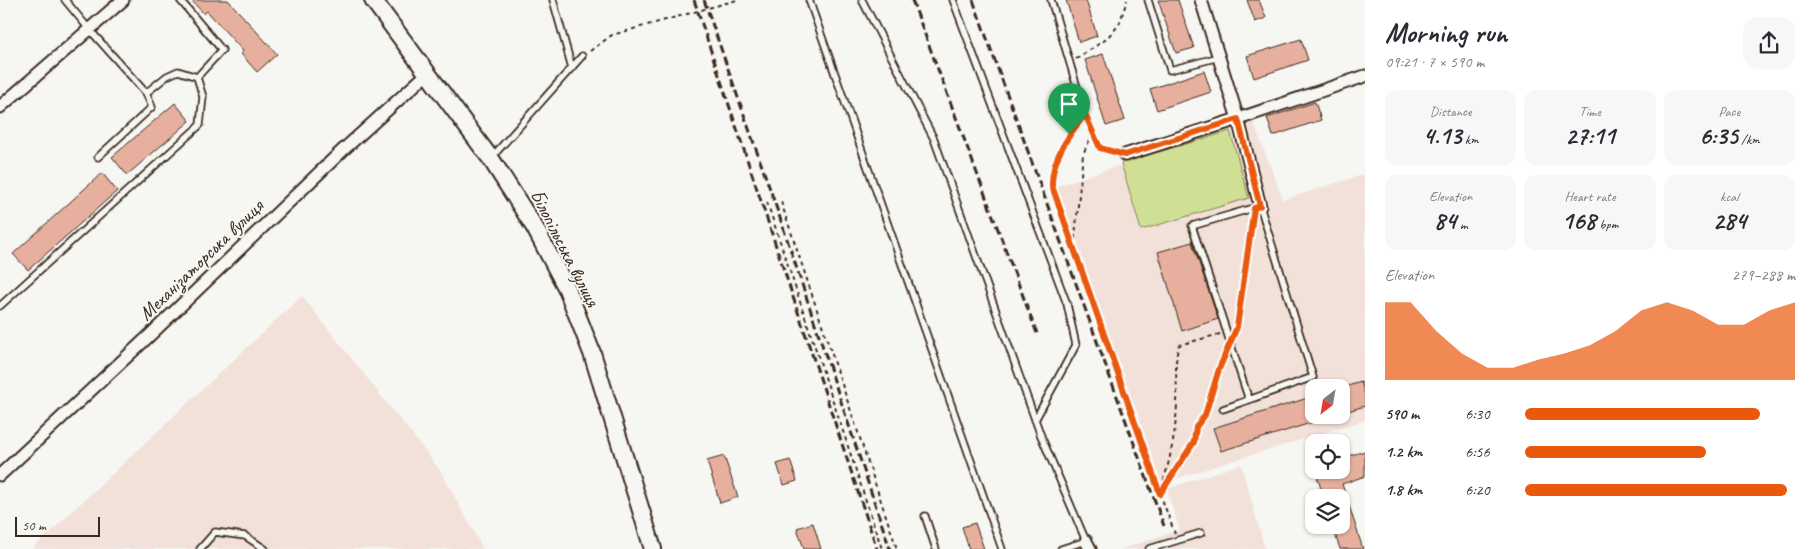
<!DOCTYPE html>
<meta charset="utf-8">
<style>
:root{--surface:#fff;--page:#f7f7f7;--text:#2b2b33;--muted:#7c7c81;--accent:#ea580c}
body{margin:0;font-family:Caveat,sans-serif;background:var(--page);color:var(--text);height:100vh;display:flex;flex-direction:column;font-size:19px;white-space:nowrap}
*{box-sizing:border-box;margin:0}
p{font-size:16px;color:var(--muted)}
.icon{flex:none;width:28px;height:28px;fill:none;stroke:currentColor;stroke-width:2;stroke-linecap:round;stroke-linejoin:round}
.map{position:relative;flex:1;overflow:hidden}
.sheet{display:flex;flex-direction:column;background:var(--surface);width:450px}
.sheet>*{flex:none}
.needle{width:32px;rotate:211deg}
.tools{position:absolute;left:1305px;top:379px;display:grid;gap:10px}
.tools a{display:grid;place-items:center;width:45px;height:45px;border-radius:10px;background:var(--surface);box-shadow:0 1px 4px #0004;font-size:25px}
.scale{position:absolute;left:15px;bottom:12px;width:85px;box-sizing:border-box;padding-left:5px;border:2px solid #3b2a1e;border-top:0;font-size:14px;line-height:18px;white-space:nowrap;color:#3b2a1e;-webkit-text-stroke:4px #f6f6f2;paint-order:stroke}
.pin{position:absolute;display:grid;place-items:center;width:42px;height:42px;color:#fff;margin:-51px -21px;border-radius:50% 50% 50% 0;rotate:-45deg;box-shadow:0 0 5px #0007}
.pin .icon{rotate:45deg}
.round{display:grid;place-items:center;flex:none;width:52px;height:52px;border-radius:15px;background:var(--page)}
.head{display:flex;align-items:center;justify-content:space-between;height:85px;padding:0 20px}
h1{font-size:28px;font-weight:700;line-height:38px}
.stats{display:grid;grid-template-columns:repeat(3,1fr);gap:8px;height:85px;padding:5px 20px}
.stats div{display:grid;align-content:center;border-radius:12px;background:var(--page);text-align:center}
.stats b{font-size:25px;font-weight:700}
.stats small{font-size:14px;font-weight:400}
.stats p{font-size:14px}
.chart{height:140px;padding:10px 20px}
.chart p{display:flex;justify-content:space-between}
.chart svg{width:100%;height:90px;margin-top:5px;fill:var(--accent);opacity:.7}
ul{padding:0 20px;list-style:none;font-size:16px}
li{display:grid;grid-template-columns:80px 60px 1fr;align-items:center;height:38px}
li i{height:12px;border-radius:6px;background:var(--accent)}
main{display:flex;flex:1;min-height:0}
.map>svg:first-child{display:block}
.built{fill:#f2e1d9;fill-rule:evenodd}
.green{fill:#cfdf93;stroke:#858458}
.building{fill:#e7af9e;stroke:#3b2a1e}
.lines{fill:none;stroke-linecap:round;stroke-linejoin:round}
.service-casing{stroke:#3b2a1e;stroke-width:9}
.minor-casing{stroke:#3b2a1e;stroke-width:15}
.secondary-casing{stroke:#3b2a1e;stroke-width:20}
.path{stroke:#3b2a1e;stroke-width:2;stroke-dasharray:4 4;stroke-linecap:butt}
.service{stroke:#f6f6f2;stroke-width:5.5}
.minor{stroke:#f6f6f2;stroke-width:11}
.secondary{stroke:#f6f6f2;stroke-width:16}
.rail{stroke:#3b2a1e;stroke-width:3;stroke-dasharray:8 4;stroke-linecap:butt}
.route-casing{stroke:#fff;stroke-width:10}
.route{stroke:#ea580c;stroke-width:6}
.labels{text-anchor:middle;dominant-baseline:central;stroke-width:4;stroke-linejoin:round;paint-order:stroke}
.street-label{font-size:20px;fill:#3b2a1e;stroke:#f6f6f2}
</style>
<main>
<div class="map">
<svg width="1365" height="549" viewBox="0 0 1365 549">
<rect width="100%" height="100%" fill="#f6f6f2"/>
<filter id="ink" filterUnits="userSpaceOnUse"><feTurbulence type="fractalNoise" baseFrequency=".02" numOctaves="2"/><feDisplacementMap in="SourceGraphic" scale="10" xChannelSelector="R" yChannelSelector="G"/><feConvolveMatrix kernelMatrix="1 2 1 2 8 2 1 2 1" color-interpolation-filters="sRGB"/></filter>
<g filter="url(#ink)">
<path class="built" d="M1253,121L1283,200L1365,174V420L1161,483L1057,186ZM1314,388H1341V415H1314Z
M302,296L440,470L483,549H32Z
M1241,464L1265,549H1121L1180,530L1166,489Z"/>
<path class="green" d="M1230,131L1249,198L1141,230L1121,163Z"/>
<path class="building" d="M191,0H228L277,54L257,72L241,54L243,51L207,11L204,14Z
M1066,0H1086L1097,36L1079,42Z
M1158,0H1178L1194,48L1176,53Z
M1247,0H1259L1266,18L1255,22Z
M1301,39L1308,60L1254,78L1247,56Z
M1103,54L1125,120L1106,126L1085,60Z
M1204,71L1211,92L1157,110L1150,89Z
M1315,102L1321,120L1273,136L1267,118Z
M175,103L190,121L127,175L112,157Z
M102,173L117,191L28,270L13,254Z
M1192,242L1218,319L1182,331L1158,252Z
M1361,382L1365,395V406L1341,413V388Z
M1314,396V422L1221,451L1213,428Z
M1365,451V476L1342,484L1363,549H1340L1332,525H1341V498H1324L1315,470H1341V458Z
M724,456L738,497L720,503L707,461Z
M790,460L797,481L784,485L777,464Z
M813,523L821,549H804L797,528Z
M975,523L984,549H969L962,527Z"/>
<g class="lines">
<defs>
<path id="service" d="M65,0L89,29L146,93L152,107L98,157
M180,0L222,50L197,77
M553,0L572,68
M809,0L1002,549
M862,0L934,139L1041,436L1086,541L1061,549
M953,0L1067,304L1076,345L1035,420
M1051,0L1085,114
M1148,0L1170,70L1219,57
M492,157L582,56
M0,306L200,125L203,97L197,77L178,71L167,76L146,93
M1223,409L1313,377L1260,206L1192,226L1249,400
M925,516L936,549
M200,549L215,532L245,536L265,549
M1149,549L1201,533"/>
<path id="minor" d="M1201,0L1238,119L1260,206
M0,107L123,0
M1125,155L1238,119L1365,76
M0,475L149,336L343,150L428,73
M1086,541L1090,549"/>
<path id="secondary" d="M373,0L491,159L535,228L567,289L592,353L653,549"/>
</defs>
<use href="#service" class="service-casing"/>
<use href="#minor" class="minor-casing"/>
<use href="#secondary" class="secondary-casing"/>
<path class="path" d="M590,51L612,35L737,0
M1076,59L1105,40L1119,25L1127,0
M1081,120L1069,134L1051,172L1052,186L1142,445L1175,534
M1088,121L1100,148L1115,152
M767,202L882,549
M781,202L897,549
M1074,247L1083,154L1093,133
M1235,331L1252,217
M1220,334L1179,345C1173,363 1178,384 1177,403C1176,434 1169,464 1160,494L1194,442L1196,427L1205,415L1226,354"/>
<use href="#service" class="service"/>
<use href="#minor" class="minor"/>
<use href="#secondary" class="secondary"/>
<path class="rail" d="M694,0L877,549
M704,0L779,215L890,549
M912,0L1038,336
M973,0L1164,526"/>
</g>
</g>
<g class="lines" filter="url(#ink)">
<defs>
<path id="route" d="M1085,114L1100,148L1125,155L1238,119L1260,206L1254,208L1237,327L1219,369L1205,415L1196,427L1194,442L1160,494L1052,186C1051,159 1069,135 1085,114Z"/>
</defs>
<use href="#route" class="route-casing"/>
<use href="#route" class="route"/>
</g>
<g class="labels">
<g class="street-label">
<text transform="translate(565 248) rotate(63)">Білопільська вулиця</text>
<text transform="translate(201 260) rotate(-44)">Механізаторська вулиця</text>
</g>
</g>
</svg>
<div class="tools">
<a><svg class="needle" viewBox="-14 -14 28 28"><path d="M0-13l5 13h-10z" fill="#e53935"/><path d="M0 13l5-13h-10z" fill="#7c7c81"/></svg></a>
<a><svg class="icon" aria-label="locate" viewBox="0 0 24 24"><circle cx="12" cy="12" r="6"/><path d="M12 2v4M12 18v4M2 12h4M18 12h4"/></svg></a>
<a><svg class="icon" aria-label="layers" viewBox="0 0 24 24"><path d="M12 4l9 5-9 5-9-5zM3 14l9 5 9-5"/></svg></a>
</div>
<div class="scale">50 m</div>
<div class="pin" style="left:1069px;top:134px;background:#1e9e55"><svg class="icon" aria-label="arrive" viewBox="0 0 24 24"><path d="M6 21V4h12l-3 4 3 4H6"/></svg></div>
</div>
<section class="sheet">
<div class="head"><div><h1>Morning run</h1><p>09:21 · 7 × 590 m</p></div><a class="round"><svg class="icon" aria-label="share" viewBox="0 0 24 24"><path d="M12 15V3M7 8l5-5 5 5M5 13v7h14v-7"/></svg></a></div>
<div class="stats">
<div><p>Distance</p><b>4.13<small> km</small></b></div>
<div><p>Time</p><b>27:11</b></div>
<div><p>Pace</p><b>6:35<small> /km</small></b></div>
</div>
<div class="stats">
<div><p>Elevation</p><b>84<small> m</small></b></div>
<div><p>Heart rate</p><b>168<small> bpm</small></b></div>
<div><p>kcal</p><b>284</b></div>
</div>
<div class="chart"><p><span>Elevation</span>279–288 m</p>
<svg viewBox="0 0 160 44" preserveAspectRatio="none"><path d="M0 44V6L10 6L20 20L30 31L40 38L50 38L60 34L70 31L80 27L90 20L100 10L110 6L120 10L130 17L140 17L150 10L160 6V44z"/></svg>
</div>
<ul>
<li><b>590 m</b>6:30<i style="width:87%"></i></li>
<li><b>1.2 km</b>6:56<i style="width:67%"></i></li>
<li><b>1.8 km</b>6:20<i style="width:97%"></i></li>
</ul>
</section>
</main>
